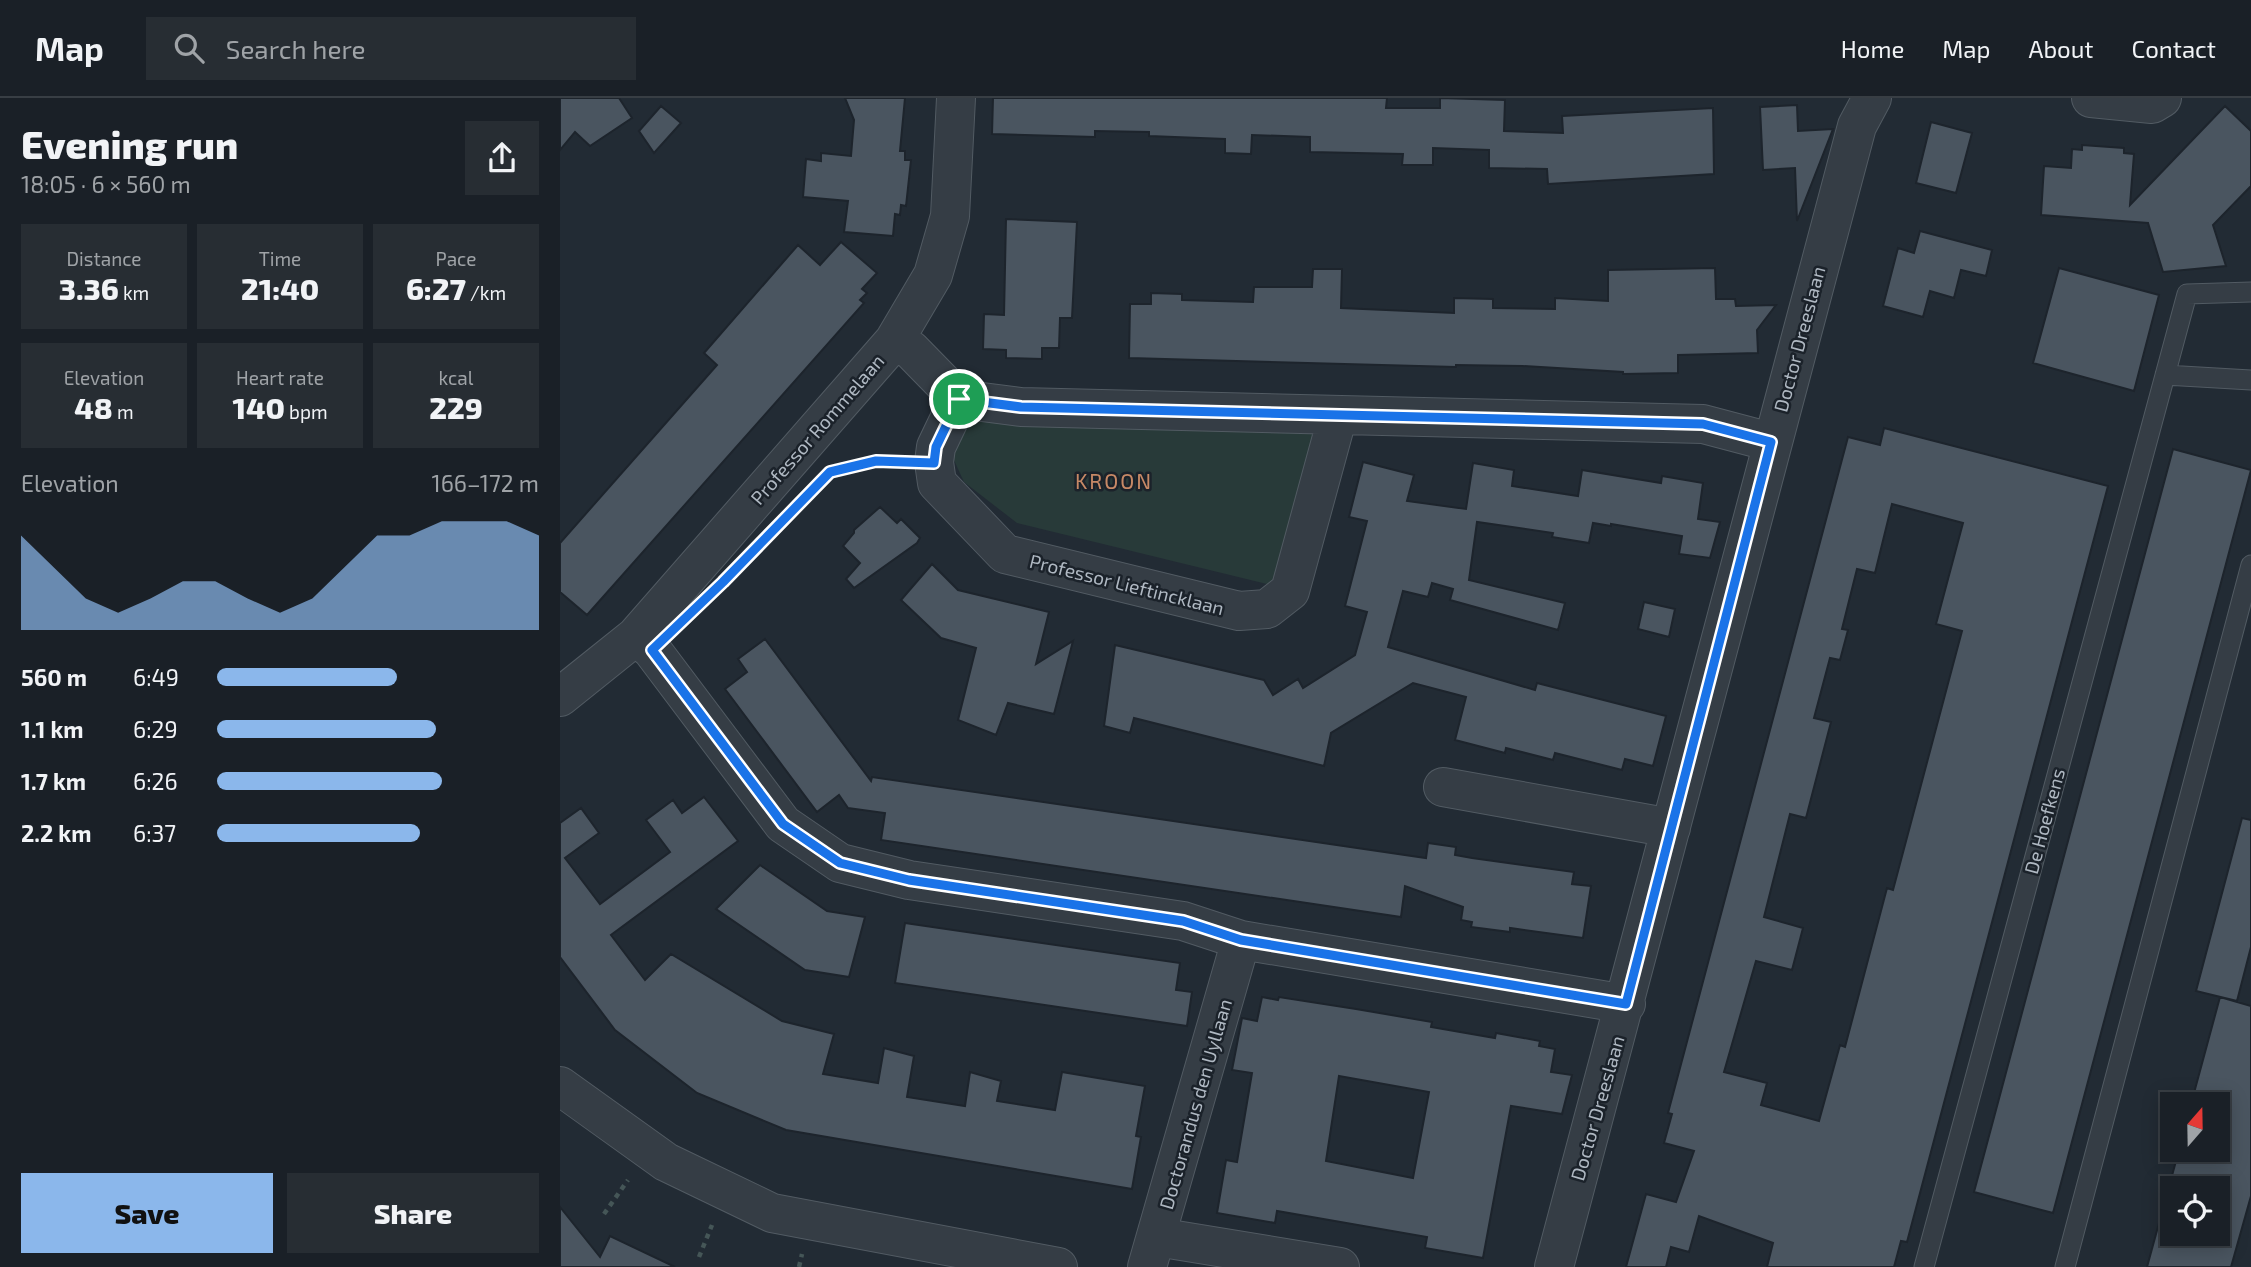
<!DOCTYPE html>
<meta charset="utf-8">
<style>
:root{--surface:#1a2027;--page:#272d33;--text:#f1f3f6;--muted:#9fa3a7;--line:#383e44;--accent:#8bb7eb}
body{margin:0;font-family:"Exo 2",sans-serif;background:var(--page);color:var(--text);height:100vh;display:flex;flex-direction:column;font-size:26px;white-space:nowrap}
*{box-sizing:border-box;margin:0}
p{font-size:23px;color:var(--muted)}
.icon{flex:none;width:38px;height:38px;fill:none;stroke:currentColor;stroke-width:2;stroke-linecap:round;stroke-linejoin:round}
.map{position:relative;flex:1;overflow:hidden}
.sheet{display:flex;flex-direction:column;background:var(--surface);width:560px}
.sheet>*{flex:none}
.needle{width:46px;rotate:20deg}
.controls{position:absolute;left:1600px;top:994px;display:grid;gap:14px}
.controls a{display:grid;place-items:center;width:70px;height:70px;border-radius:0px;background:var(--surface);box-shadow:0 4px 18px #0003,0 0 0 2px var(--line);font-size:35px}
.pin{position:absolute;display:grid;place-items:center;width:60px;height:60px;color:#fff;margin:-30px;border:4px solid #fff;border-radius:50%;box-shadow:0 2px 7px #0007}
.round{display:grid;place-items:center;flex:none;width:74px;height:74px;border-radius:0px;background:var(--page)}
.headline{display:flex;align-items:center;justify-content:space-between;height:119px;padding:0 21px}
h1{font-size:38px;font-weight:800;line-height:52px}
.stats{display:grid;grid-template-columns:repeat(3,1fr);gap:10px;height:119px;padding:7px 21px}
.stats div{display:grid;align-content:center;border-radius:0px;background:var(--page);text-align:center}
.stats b{font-size:30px;font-weight:800}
.stats small{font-size:19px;font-weight:400}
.stats p{font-size:19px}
.chart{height:196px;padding:14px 21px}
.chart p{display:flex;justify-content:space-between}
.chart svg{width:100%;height:126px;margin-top:7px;fill:var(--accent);opacity:.7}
.primary-button{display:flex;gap:14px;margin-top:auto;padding:14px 21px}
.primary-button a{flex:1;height:80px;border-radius:0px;background:var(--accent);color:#111;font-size:28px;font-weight:800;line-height:80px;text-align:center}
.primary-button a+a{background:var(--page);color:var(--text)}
ul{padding:0 21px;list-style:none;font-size:23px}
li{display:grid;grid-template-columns:112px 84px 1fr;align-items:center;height:52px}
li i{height:18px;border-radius:9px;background:var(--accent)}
header{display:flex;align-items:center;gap:42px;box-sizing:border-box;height:98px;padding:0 35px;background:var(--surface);border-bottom:2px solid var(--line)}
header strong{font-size:33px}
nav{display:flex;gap:38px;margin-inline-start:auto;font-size:24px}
.search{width:490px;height:63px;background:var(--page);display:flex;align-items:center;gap:18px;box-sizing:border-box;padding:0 24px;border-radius:0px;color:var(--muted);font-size:26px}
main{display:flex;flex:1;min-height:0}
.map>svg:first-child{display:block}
.green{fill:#283a39}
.building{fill:#4a5560;stroke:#1d242c;stroke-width:2;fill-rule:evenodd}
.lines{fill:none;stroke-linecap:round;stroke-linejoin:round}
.lane-casing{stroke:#525b63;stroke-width:21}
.street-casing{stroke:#525b63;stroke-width:40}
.path{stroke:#455657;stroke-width:4.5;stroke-dasharray:5 5;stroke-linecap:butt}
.lane{stroke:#353d45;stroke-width:19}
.street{stroke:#353d45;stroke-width:38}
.route-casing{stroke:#fff;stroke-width:14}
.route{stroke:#1a73e8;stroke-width:9}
.labels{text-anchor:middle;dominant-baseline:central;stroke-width:5;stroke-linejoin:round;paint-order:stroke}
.street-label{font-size:19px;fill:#afb8c2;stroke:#1b222a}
.neighbourhood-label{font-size:21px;letter-spacing:2px;fill:#c78966;stroke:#1b222a}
</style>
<header>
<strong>Map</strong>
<div class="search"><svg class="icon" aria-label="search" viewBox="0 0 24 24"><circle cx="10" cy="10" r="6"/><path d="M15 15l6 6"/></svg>Search here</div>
<nav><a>Home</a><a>Map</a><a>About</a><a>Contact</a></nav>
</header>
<main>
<section class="sheet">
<div class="headline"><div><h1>Evening run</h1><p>18:05 · 6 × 560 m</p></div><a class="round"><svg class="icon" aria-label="share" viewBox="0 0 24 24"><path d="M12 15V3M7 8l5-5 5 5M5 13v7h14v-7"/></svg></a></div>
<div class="stats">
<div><p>Distance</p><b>3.36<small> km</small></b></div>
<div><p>Time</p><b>21:40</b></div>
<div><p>Pace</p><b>6:27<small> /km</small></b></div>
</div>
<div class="stats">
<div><p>Elevation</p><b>48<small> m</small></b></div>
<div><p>Heart rate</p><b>140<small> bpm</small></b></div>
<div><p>kcal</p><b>229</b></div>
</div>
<div class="chart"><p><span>Elevation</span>166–172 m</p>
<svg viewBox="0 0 160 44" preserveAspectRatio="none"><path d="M0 44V11L10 22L20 33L30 38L40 33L50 27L60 27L70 33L80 38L90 33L100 22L110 11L120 11L130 6L140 6L150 6L160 11V44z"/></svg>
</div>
<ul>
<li><b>560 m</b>6:49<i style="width:56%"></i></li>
<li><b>1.1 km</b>6:29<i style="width:68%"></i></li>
<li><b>1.7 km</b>6:26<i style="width:70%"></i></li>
<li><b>2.2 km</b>6:37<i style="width:63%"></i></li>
</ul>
<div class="primary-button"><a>Save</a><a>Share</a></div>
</section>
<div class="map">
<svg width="1691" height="1169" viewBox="0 0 1691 1169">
<rect width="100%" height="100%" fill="#222b34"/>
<path class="green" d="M410,316L764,335L723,490L457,425L404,384L393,360V347Z"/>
<path class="building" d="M0,0H59L72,20L30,48L15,34L0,52Z
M285,0H345L340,53H345V62H351L346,108L341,107L340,117L335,116L333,138L284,134L288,103L243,99L246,61L261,63V55L291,58L294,22Z
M433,0H827L826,10H880V0L945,2L944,33L1003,35L1002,18L1153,10L1154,76L988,86L987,71L929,70V52L873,50V67H842L843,56L750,54V39L692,37L691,56L665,55V41L589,38V34L535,33V39L432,36Z
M1237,7L1238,33L1273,31L1237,123L1235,70L1203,72L1200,9Z
M101,8L121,25L94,55L79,33Z
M1665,8L1691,33V88L1653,127L1666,168L1603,174L1588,125L1481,117L1484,68L1511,70L1512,51L1522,52V47L1564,50V55L1574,56L1570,107Z
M1371,24L1412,35L1396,95L1356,85Z
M446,121L517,124L512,220H500L499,250H482V261L446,260V252L423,251L424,216L444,217Z
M1360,133L1432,152L1426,178L1401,172L1394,200L1370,193L1363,219L1323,208L1338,150L1354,155Z
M281,144L317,175L302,191L307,195L300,202L304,205L27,517L0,494V445L157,267L144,255L238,147L260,167Z
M1155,170L1156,201H1175L1176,208L1216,207L1197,232L1198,255L1118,257V275L1063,276V274L962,268L896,267V269L569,260L570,206H591V195L622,196V202L693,204L694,189H752L753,171H782L781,210L894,215V200L933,201V210L995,211V200L1048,203V172Z
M1499,170L1599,197L1574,293L1473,265Z
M1324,330L1548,388L1347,1144L1341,1143L1334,1169H1207L1213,1145L1139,1118L1129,1154L1111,1149L1106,1169H1066L1086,1096L1116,1104L1134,1053L1104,1045L1112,1016L1108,1015L1288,339L1320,347ZM1332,406L1403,425L1376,526L1402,533L1333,792L1327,790L1285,949L1280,947L1259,1023L1201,1007L1207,985L1164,974L1196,863L1232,872L1243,830L1204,819L1230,716L1246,720L1271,624L1254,620L1270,560L1280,562L1288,532L1282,531L1297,471L1315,475Z
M1613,351L1691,372L1493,1115L1414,1094Z
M803,364L854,377L847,403L906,411L913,365L954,372L952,388L1018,398L1022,372L1101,385L1102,378L1143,385L1138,421L1160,424L1150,460L1119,456L1122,438L1051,426V428L1033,425L1029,445L992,439L993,435L917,424L909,482L1005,505L998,532L890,502L893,491L872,485L868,499L843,493L828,549L975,592L977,585L1106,618L1093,668L1065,661L1062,672L995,655L993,662L946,650L945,655L895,642L906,599L853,585L771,635L764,668L574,620L570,635L544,628L555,547L704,582L713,597L738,581L743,590L795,557L807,514L785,508L807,423L789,419Z
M320,409L337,425L341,421L360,440L357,445L294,490L286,481L300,465L283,448L294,435V432Z
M372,466L398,492L489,514L476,566L513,543L494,616L448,605L436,637L398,622L416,550L381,540L341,502Z
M1084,504L1115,511L1109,539L1078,531Z
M205,541L311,683L312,679L866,760L868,745L896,749L895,757L912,760L1014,774L1012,786L1031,788L1023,840L950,830V834L911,829L912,824L901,822L903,809L845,788L841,819L321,742L325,715L288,710L279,697L257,714L165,591L187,574L178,561Z
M144,699L178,743L51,837L85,882L111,856L222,923L274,936L263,976L318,985L324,950L354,958L347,999L405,1008L410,974L441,983L437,1003L495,1012L502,974L585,988L576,1038L581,1039L572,1091L226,1032L137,995L55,932L0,859V725L21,710L39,735L5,760L40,806L110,754L86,722L113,702L122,715Z
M1682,720L1691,722V849L1677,903L1636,893Z
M200,767L267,813L305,819L289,879L245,872L156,811Z
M345,825L620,865L616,892L632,894L627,928L335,885Z
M702,899L718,902L719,899L796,911L872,924L871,929L935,940L936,935L980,943L979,948L995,951L991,974L1012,977L1002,1016L951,1008L923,1160L865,1150L867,1139L717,1113L715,1125L657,1115L666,1062L677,1064L692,975L672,972L682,920L697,923ZM779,978L869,994L853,1080L766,1063Z
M1660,899L1691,908V1098L1671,1169H1587L1619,1052H1657V1006H1631ZM1612,1090H1657V1136H1612Z
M0,1109L40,1159L50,1138L115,1169H0Z"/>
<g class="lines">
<defs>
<path id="lane" d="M1605,277L1691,282
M1364,1169L1627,196L1691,194
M1505,1169L1691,467"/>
<path id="street" d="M1531,0L1592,6L1602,0
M334,243L351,252L399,301L461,309L1143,326L1211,344
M399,301L376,349L374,364L377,385L445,456L679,513L707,511L730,493L778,317
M76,538L92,552L223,726L280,765L349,782L623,823L681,842L1066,906
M0,599L76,538L334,243L373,177L390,118L396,0
M883,689L1111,730
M0,988L106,1064L212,1115L498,1169
M597,1139L780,1169
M587,1169L681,842
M994,1169L1297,28L1312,0"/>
</defs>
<use href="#lane" class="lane-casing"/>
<use href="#street" class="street-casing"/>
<path class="path" d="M269,376L316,363H338
M44,1116L68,1082
M139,1159L152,1127
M239,1169L242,1156"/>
<use href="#lane" class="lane"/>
<use href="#street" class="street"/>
</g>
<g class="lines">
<defs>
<path id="route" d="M399,301L461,309L1143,326L1211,344L1066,906L681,842L623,823L349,782L280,765L223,726L92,552L163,484L270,374L316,363L374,365L376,349Z"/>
</defs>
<use href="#route" class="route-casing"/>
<use href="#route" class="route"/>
</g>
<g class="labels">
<g class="street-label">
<text transform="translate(1239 241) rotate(-75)">Doctor Dreeslaan</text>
<text transform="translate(257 331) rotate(-49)">Professor Rommelaan</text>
<text transform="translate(567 486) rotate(14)">Professor Lieftincklaan</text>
<text transform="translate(1484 723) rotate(-75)">De Hoefkens</text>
<text transform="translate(635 1006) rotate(-74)">Doctorandus den Uyllaan</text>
<text transform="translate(1037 1010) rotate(-74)">Doctor Dreeslaan</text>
</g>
<g class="neighbourhood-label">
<text x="554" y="382">KROON</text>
</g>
</g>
</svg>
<div class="controls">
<a><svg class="needle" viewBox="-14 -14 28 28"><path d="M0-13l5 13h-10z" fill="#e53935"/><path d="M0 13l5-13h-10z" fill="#9fa3a7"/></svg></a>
<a><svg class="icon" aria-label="locate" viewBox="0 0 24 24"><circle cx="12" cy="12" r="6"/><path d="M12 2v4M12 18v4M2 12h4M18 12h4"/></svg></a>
</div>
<div class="pin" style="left:399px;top:301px;background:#1e9e55"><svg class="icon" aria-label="arrive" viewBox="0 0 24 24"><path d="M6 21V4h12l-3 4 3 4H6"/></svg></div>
</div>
</main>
